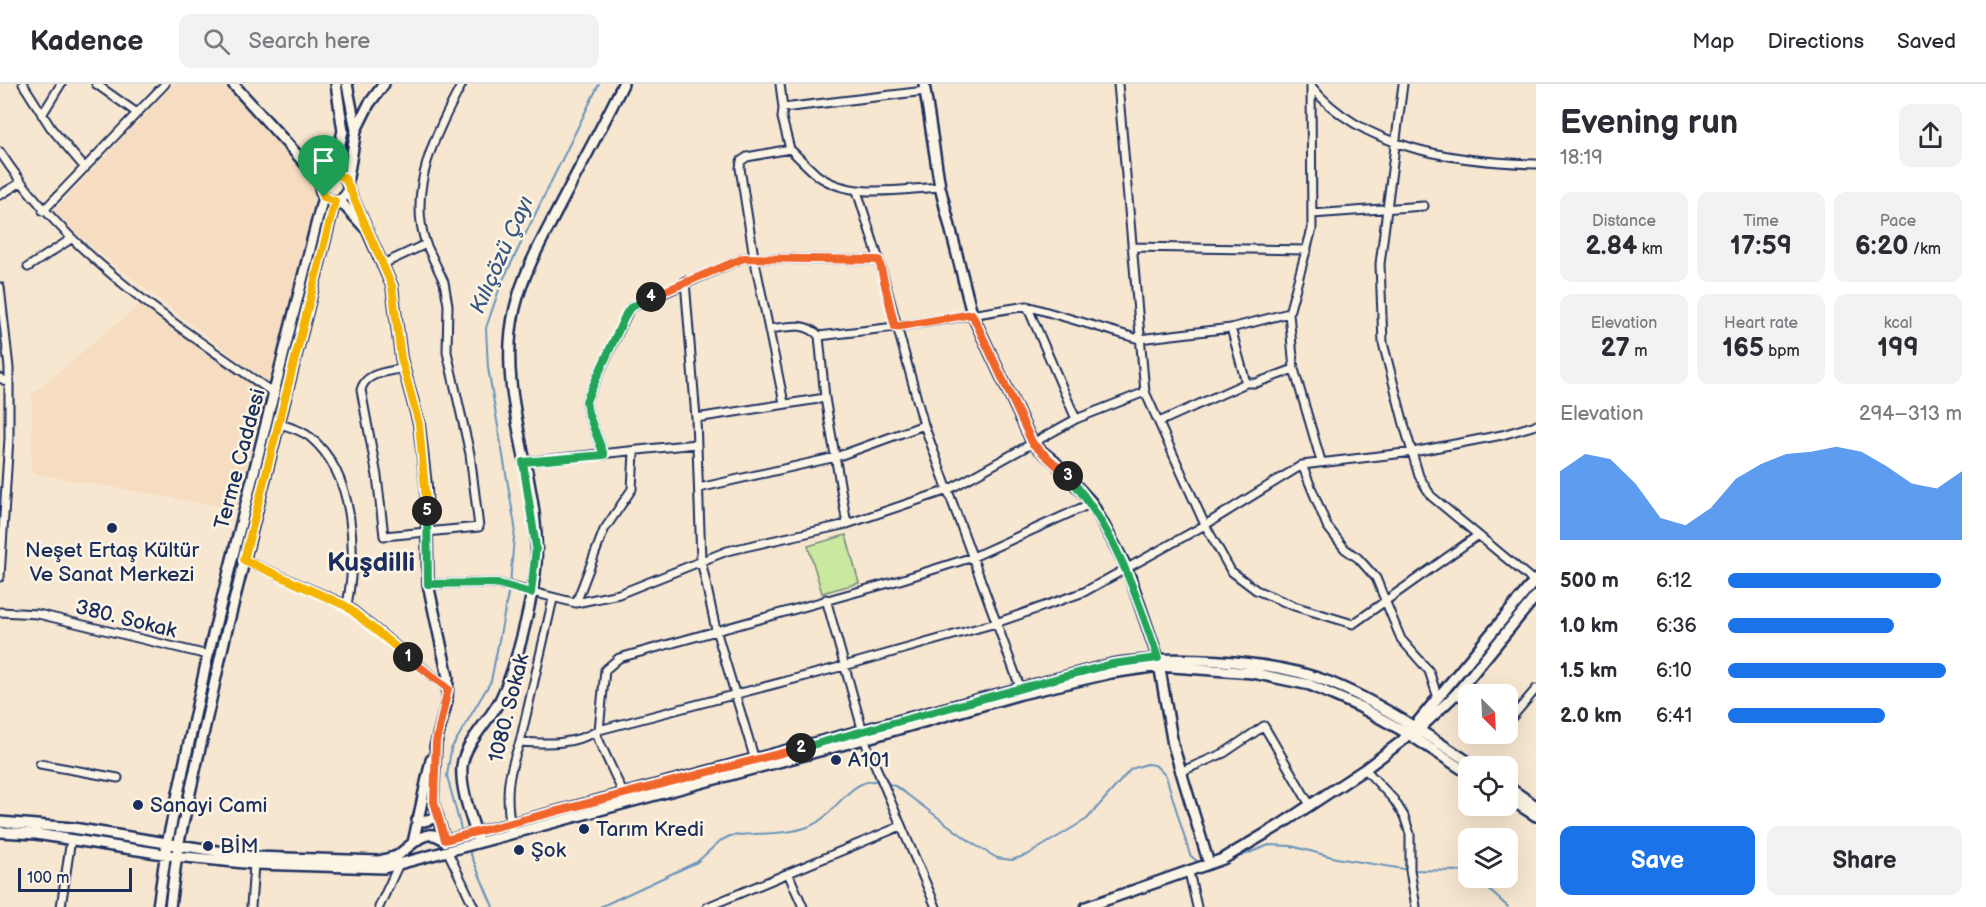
<!DOCTYPE html>
<meta charset="utf-8">
<style>
:root{--surface:#fff;--page:#f2f2f3;--text:#2b2b33;--muted:#7c7c81;--line:#e1e1e2;--accent:#1a73e8}
body{margin:0;font-family:"Balsamiq Sans",sans-serif;background:var(--page);color:var(--text);height:100vh;display:flex;flex-direction:column;font-size:22px;white-space:nowrap}
*{box-sizing:border-box;margin:0}
p{font-size:20px;color:var(--muted)}
.icon{flex:none;width:33px;height:33px;fill:none;stroke:currentColor;stroke-width:2;stroke-linecap:round;stroke-linejoin:round}
.map{position:relative;flex:1;overflow:hidden}
.side{display:flex;flex-direction:column;background:var(--surface);width:450px}
.side>*{flex:none}
.needle{width:39px;rotate:156deg}
.tools{position:absolute;left:1458px;top:600px;display:grid;gap:12px}
.tools a{display:grid;place-items:center;width:60px;height:60px;border-radius:12px;background:var(--surface);box-shadow:0 6px 24px #0002;font-size:30px}
.scale{position:absolute;left:18px;bottom:15px;width:114px;box-sizing:border-box;padding-left:6px;border:3px solid #1b2f5e;border-top:0;font-size:16px;line-height:21px;white-space:nowrap;color:#1b2f5e;-webkit-text-stroke:4px #fcf5e5;paint-order:stroke}
.pin{position:absolute;display:grid;place-items:center;width:51px;height:51px;color:#fff;margin:-62px -26px;border-radius:50% 50% 50% 0;rotate:-45deg;box-shadow:0 0 6px #0007}
.pin .icon{rotate:45deg}
.km{position:absolute;width:30px;height:30px;margin:-15px;border-radius:50%;background:#222;color:#fff;font-size:16px;line-height:30px;text-align:center}
.round{display:grid;place-items:center;flex:none;width:63px;height:63px;border-radius:12px;background:var(--page)}
.head{display:flex;align-items:center;justify-content:space-between;height:102px;padding:0 24px}
h1{font-size:33px;font-weight:800;line-height:45px}
.metrics{display:grid;grid-template-columns:repeat(3,1fr);gap:9px;height:102px;padding:6px 24px}
.metrics div{display:grid;align-content:center;border-radius:12px;background:var(--page);text-align:center}
.metrics b{font-size:26px;font-weight:800}
.metrics small{font-size:16px;font-weight:400}
.metrics p{font-size:16px}
.chart{height:168px;padding:12px 24px}
.chart p{display:flex;justify-content:space-between}
.chart svg{width:100%;height:108px;margin-top:6px;fill:var(--accent);opacity:.7}
.action{display:flex;gap:12px;margin-top:auto;padding:12px 24px}
.action a{flex:1;height:69px;border-radius:12px;background:var(--accent);color:#fff;font-size:24px;font-weight:800;line-height:69px;text-align:center}
.action a+a{background:var(--page);color:var(--text)}
ul{padding:0 24px;list-style:none;font-size:20px}
li{display:grid;grid-template-columns:96px 72px 1fr;align-items:center;height:45px}
li i{height:15px;border-radius:8px;background:var(--accent)}
header{display:flex;align-items:center;gap:36px;box-sizing:border-box;height:84px;padding:0 30px;background:var(--surface);border-bottom:2px solid var(--line)}
header strong{font-size:28px}
nav{display:flex;gap:33px;margin-inline-start:auto;font-size:21px}
.search{width:420px;height:54px;background:var(--page);display:flex;align-items:center;gap:15px;box-sizing:border-box;padding:0 21px;border-radius:12px;color:var(--muted);font-size:22px}
main{display:flex;flex:1;min-height:0}
.map>svg:first-child{display:block}
.built{fill:#f6ddc1}
.green{fill:#cbe89f;stroke:#738c7e;stroke-width:1.5}
.lines{fill:none;stroke-linecap:round;stroke-linejoin:round}
.stream{stroke:#6894bd;stroke-width:2}
.street-casing{stroke:#1b2f5e;stroke-width:11}
.secondary-casing{stroke:#1b2f5e;stroke-width:14}
.street{stroke:#fcf5e5;stroke-width:7}
.secondary{stroke:#fcf5e5;stroke-width:9}
.split-1-casing{stroke:#fff;stroke-width:12}
.split-2-casing{stroke:#fff;stroke-width:12}
.split-3-casing{stroke:#fff;stroke-width:12}
.split-4-casing{stroke:#fff;stroke-width:12}
.split-5-casing{stroke:#fff;stroke-width:12}
.split-6-casing{stroke:#fff;stroke-width:12}
.split-1{stroke:#f5b400;stroke-width:8}
.split-2{stroke:#f0652b;stroke-width:8}
.split-3{stroke:#22a559;stroke-width:8}
.split-4{stroke:#f0652b;stroke-width:8}
.split-5{stroke:#22a559;stroke-width:8}
.split-6{stroke:#f5b400;stroke-width:8}
.poi-dot{fill:#1b2f5e;stroke:#fcf5e5;stroke-width:2}
.labels{text-anchor:middle;dominant-baseline:central;stroke-width:5;stroke-linejoin:round;paint-order:stroke}
.street-label{font-size:21px;fill:#1b2f5e;stroke:#fcf5e5}
.poi-label{font-size:21px;fill:#1b2f5e;stroke:#fcf5e5;text-anchor:start}
.water-label{font-size:22px;font-style:italic;fill:#3b5986;stroke:#fcf5e5}
.district-label{font-size:27px;font-weight:bold;fill:#1b2f5e;stroke:#fcf5e5}
</style>
<header>
<strong>Kadence</strong>
<div class="search"><svg class="icon" aria-label="search" viewBox="0 0 24 24"><circle cx="10" cy="10" r="6"/><path d="M15 15l6 6"/></svg>Search here</div>
<nav><a>Map</a><a>Directions</a><a>Saved</a></nav>
</header>
<main>
<div class="map">
<svg width="1536" height="823" viewBox="0 0 1536 823">
<rect width="100%" height="100%" fill="#f8e7d0"/>
<filter id="ink" filterUnits="userSpaceOnUse"><feTurbulence type="fractalNoise" baseFrequency=".0167" numOctaves="2"/><feDisplacementMap in="SourceGraphic" scale="12" xChannelSelector="R" yChannelSelector="G"/><feConvolveMatrix kernelMatrix="1 2 1 2 8 2 1 2 1" color-interpolation-filters="sRGB"/></filter>
<g filter="url(#ink)">
<path class="built" d="M174,0H219L231,9L317,102L273,303L96,166L53,128Z
M140,220L266,311L234,425L31,389L32,310Z"/>
<path class="green" d="M846,451L859,499L822,509L808,462Z"/>
<g class="lines">
<path class="stream" d="M510,500L515,442L488,284L486,244L501,200L599,0
M885,698L897,703L975,761L997,774L1012,776L1029,770L1087,735L1131,685L1147,680L1155,681L1166,692L1190,771L1201,781
M461,745L447,692L451,665L491,597L509,505
M469,766L493,823
M1226,778L1269,761L1291,762L1336,774L1410,786L1464,787L1468,790
M1476,794L1508,823
M600,823L697,778L720,757L730,752C755,748 786,752 810,742C836,732 847,694 880,697"/>
<defs>
<path id="street" d="M23,0L51,44L85,84
M96,0L137,29
M780,0L783,24
M1118,0L1145,308L1205,441L1231,487L1256,506L1294,522L1353,540L1477,452
M1403,0L1380,180L1383,259L1405,344L1419,392L1431,412L1536,499
M1311,2C1363,66 1458,78 1536,80
M42,31L61,0
M790,65L782,34L783,24L925,7
M0,68C67,171 176,241 275,310
M857,107L879,176L924,341L1020,603
M0,111L20,99
M43,127L165,0
M1312,130L1424,122
M1132,163L1307,166
M383,180L426,160C407,105 436,49 462,0
M28,183L71,155
M685,197L696,334L701,476L716,546L755,676
M0,203L9,284V354L0,493
M1027,222L1076,335
M1289,229L1294,285L1321,377
M769,245C788,243 805,237 819,252L895,243L1027,222L1139,255L1231,244L1289,229L1312,145L1311,3
M819,252L825,314L847,440
M404,284C388,288 365,288 361,306L377,392L384,452L479,443L470,370L447,268L448,221L444,198L426,160
M0,294L9,299
M1246,299H1256L1294,285
M784,319L754,173L740,84L741,77L747,73L790,65C799,74 808,83 817,91C851,116 901,105 940,103
M696,334L825,314
M1159,338L1246,299L1231,244
M280,340C290,343 301,346 310,353C356,391 357,469 347,521
M604,371L588,329L586,317L630,224L744,174L879,176
M523,378L696,360
M1302,381L1327,442L1345,465L1358,474L1376,494L1401,555L1429,587L1438,614
M699,404L836,373L924,341
M244,476L347,521L448,605
M428,500L496,499L576,519L619,510L727,467L847,440L948,406L1076,335L1145,308
M826,515L863,648
M576,519L604,446L632,405L634,368
M0,528L38,530L208,571
M1456,610L1468,618
M1508,638L1536,605
M599,646L605,586L619,574L900,496L973,473L1092,419
M595,648L624,711
M864,655L936,823
M520,658C549,660 573,661 599,646L844,582L996,539L1084,508L1205,441L1302,381L1413,368L1502,351L1536,341
M40,680L118,694
M1365,685L1394,716L1404,732L1410,750V786L1416,823
M1180,688L1224,669L1264,642L1310,721
M511,744C505,709 508,690 520,658L553,515
M448,768L474,823
M1189,788L1197,823
M788,789L803,823
M61,823L71,755
M251,823L254,780
M379,823L398,782
M707,823L901,742"/>
<path id="secondary" d="M233,0L321,97
M924,0L940,103L972,230L1033,360L1055,378L1092,419L1127,484L1158,574L1173,661L1209,780
M356,46L369,20L384,0
M320 103a14 14 0 1 1 28 0a14 14 0 1 1-28 0Z
M332,89L343,47L336,0
M347,99L356,46L347,0
M348,104L365,141
M339,116L367,146L392,202L401,274L419,340L426,402L428,500L448,593L447,617L435,663
M1414,650L1456,610L1536,512
M436,659L433,718L445,757L1112,580C1169,570 1274,576 1329,598C1381,619 1428,652 1475,682
M1508,703L1536,722
M1508,714L1536,732
M417,736L424,737L438,733
M0,738L73,744L254,773L379,777L397,772L413,759L431,676
M0,748L36,750L176,772L254,780L384,784L864,655L1021,610L1111,589L1159,582L1253,589L1310,601L1360,623L1407,649L1468,689
M477,753C471,732 460,705 462,682C465,657 492,635 502,612C517,580 530,524 535,490C546,403 493,314 515,224C523,190 540,160 556,129C578,86 602,44 623,0
M413,759C424,750 433,747 445,757
M158,823L167,760L208,571L323,113
M170,823L178,762L225,553L335,117
M1086,823L1223,775L1280,741L1365,685L1402,657L1536,495"/>
</defs>
<use href="#street" class="street-casing"/>
<use href="#secondary" class="secondary-casing"/>
<use href="#street" class="street"/>
<use href="#secondary" class="secondary"/>
</g>
</g>
<g class="lines" filter="url(#ink)">
<defs>
<path id="split-1" d="M324,113L335,117L244,476L346,522L408,573"/>
<path id="split-2" d="M408,573L448,605L436,658L434,718L445,756L801,664"/>
<path id="split-3" d="M801,664L1066,592L1112,580L1158,574C1135,507 1115,446 1068,392"/>
<path id="split-4" d="M651,213L744,174L879,176L895,243L972,230L1033,360L1068,392"/>
<path id="split-5" d="M427,427L428,500L496,499L531,509L536,463L523,378L604,371L588,329L586,317L626,230L630,224L651,213"/>
<path id="split-6" d="M324,113L320,101L324,93L332,89L345,94L392,202L401,274L419,340L427,427"/>
</defs>
<use href="#split-1" class="split-1-casing"/>
<use href="#split-2" class="split-2-casing"/>
<use href="#split-3" class="split-3-casing"/>
<use href="#split-4" class="split-4-casing"/>
<use href="#split-5" class="split-5-casing"/>
<use href="#split-6" class="split-6-casing"/>
<use href="#split-1" class="split-1"/>
<use href="#split-2" class="split-2"/>
<use href="#split-3" class="split-3"/>
<use href="#split-4" class="split-4"/>
<use href="#split-5" class="split-5"/>
<use href="#split-6" class="split-6"/>
</g>
<g class="poi-dot">
<circle cx="112" cy="444" r="6"/>
<circle cx="836" cy="676" r="6"/>
<circle cx="138" cy="721" r="6"/>
<circle cx="584" cy="745" r="6"/>
<circle cx="208" cy="762" r="6"/>
<circle cx="519" cy="766" r="6"/>
</g>
<g class="labels">
<g class="street-label">
<text transform="translate(240 375) rotate(-75)">Terme Caddesi</text>
<text transform="translate(126 535) rotate(14)">380. Sokak</text>
<text transform="translate(509 624) rotate(-76)">1080. Sokak</text>
</g>
<g class="poi-label">
<text x="112" y="466" text-anchor="middle">Neşet Ertaş Kültür<tspan x="112" dy="24">Ve Sanat Merkezi</tspan></text>
<text x="848" y="676">A101</text>
<text x="150" y="721">Sanayi Cami</text>
<text x="596" y="745">Tarım Kredi</text>
<text x="220" y="762">BİM</text>
<text x="531" y="766">Şok</text>
</g>
<g class="water-label">
<text transform="translate(502 171) rotate(-66)">Kılıçözü Çayı</text>
</g>
<g class="district-label">
<text x="371" y="479">Kuşdilli</text>
</g>
</g>
</svg>
<div class="tools">
<a><svg class="needle" viewBox="-14 -14 28 28"><path d="M0-13l5 13h-10z" fill="#e53935"/><path d="M0 13l5-13h-10z" fill="#7c7c81"/></svg></a>
<a><svg class="icon" aria-label="locate" viewBox="0 0 24 24"><circle cx="12" cy="12" r="6"/><path d="M12 2v4M12 18v4M2 12h4M18 12h4"/></svg></a>
<a><svg class="icon" aria-label="layers" viewBox="0 0 24 24"><path d="M12 4l9 5-9 5-9-5zM3 14l9 5 9-5"/></svg></a>
</div>
<div class="scale">100 m</div>
<div class="pin" style="left:324px;top:113px;background:#1e9e55"><svg class="icon" aria-label="arrive" viewBox="0 0 24 24"><path d="M6 21V4h12l-3 4 3 4H6"/></svg></div>
<b class="km" style="left:408px;top:573px">1</b>
<b class="km" style="left:801px;top:664px">2</b>
<b class="km" style="left:1068px;top:392px">3</b>
<b class="km" style="left:651px;top:213px">4</b>
<b class="km" style="left:427px;top:427px">5</b>
</div>
<section class="side">
<div class="head"><div><h1>Evening run</h1><p>18:19</p></div><a class="round"><svg class="icon" aria-label="share" viewBox="0 0 24 24"><path d="M12 15V3M7 8l5-5 5 5M5 13v7h14v-7"/></svg></a></div>
<div class="metrics">
<div><p>Distance</p><b>2.84<small> km</small></b></div>
<div><p>Time</p><b>17:59</b></div>
<div><p>Pace</p><b>6:20<small> /km</small></b></div>
</div>
<div class="metrics">
<div><p>Elevation</p><b>27<small> m</small></b></div>
<div><p>Heart rate</p><b>165<small> bpm</small></b></div>
<div><p>kcal</p><b>199</b></div>
</div>
<div class="chart"><p><span>Elevation</span>294–313 m</p>
<svg viewBox="0 0 160 44" preserveAspectRatio="none"><path d="M0 44V16L10 9L20 11L30 21L40 35L50 38L60 31L70 19L80 13L90 9L100 8L110 6L120 8L130 14L140 21L150 23L160 16V44z"/></svg>
</div>
<ul>
<li><b>500 m</b>6:12<i style="width:91%"></i></li>
<li><b>1.0 km</b>6:36<i style="width:71%"></i></li>
<li><b>1.5 km</b>6:10<i style="width:93%"></i></li>
<li><b>2.0 km</b>6:41<i style="width:67%"></i></li>
</ul>
<div class="action"><a>Save</a><a>Share</a></div>
</section>
</main>
